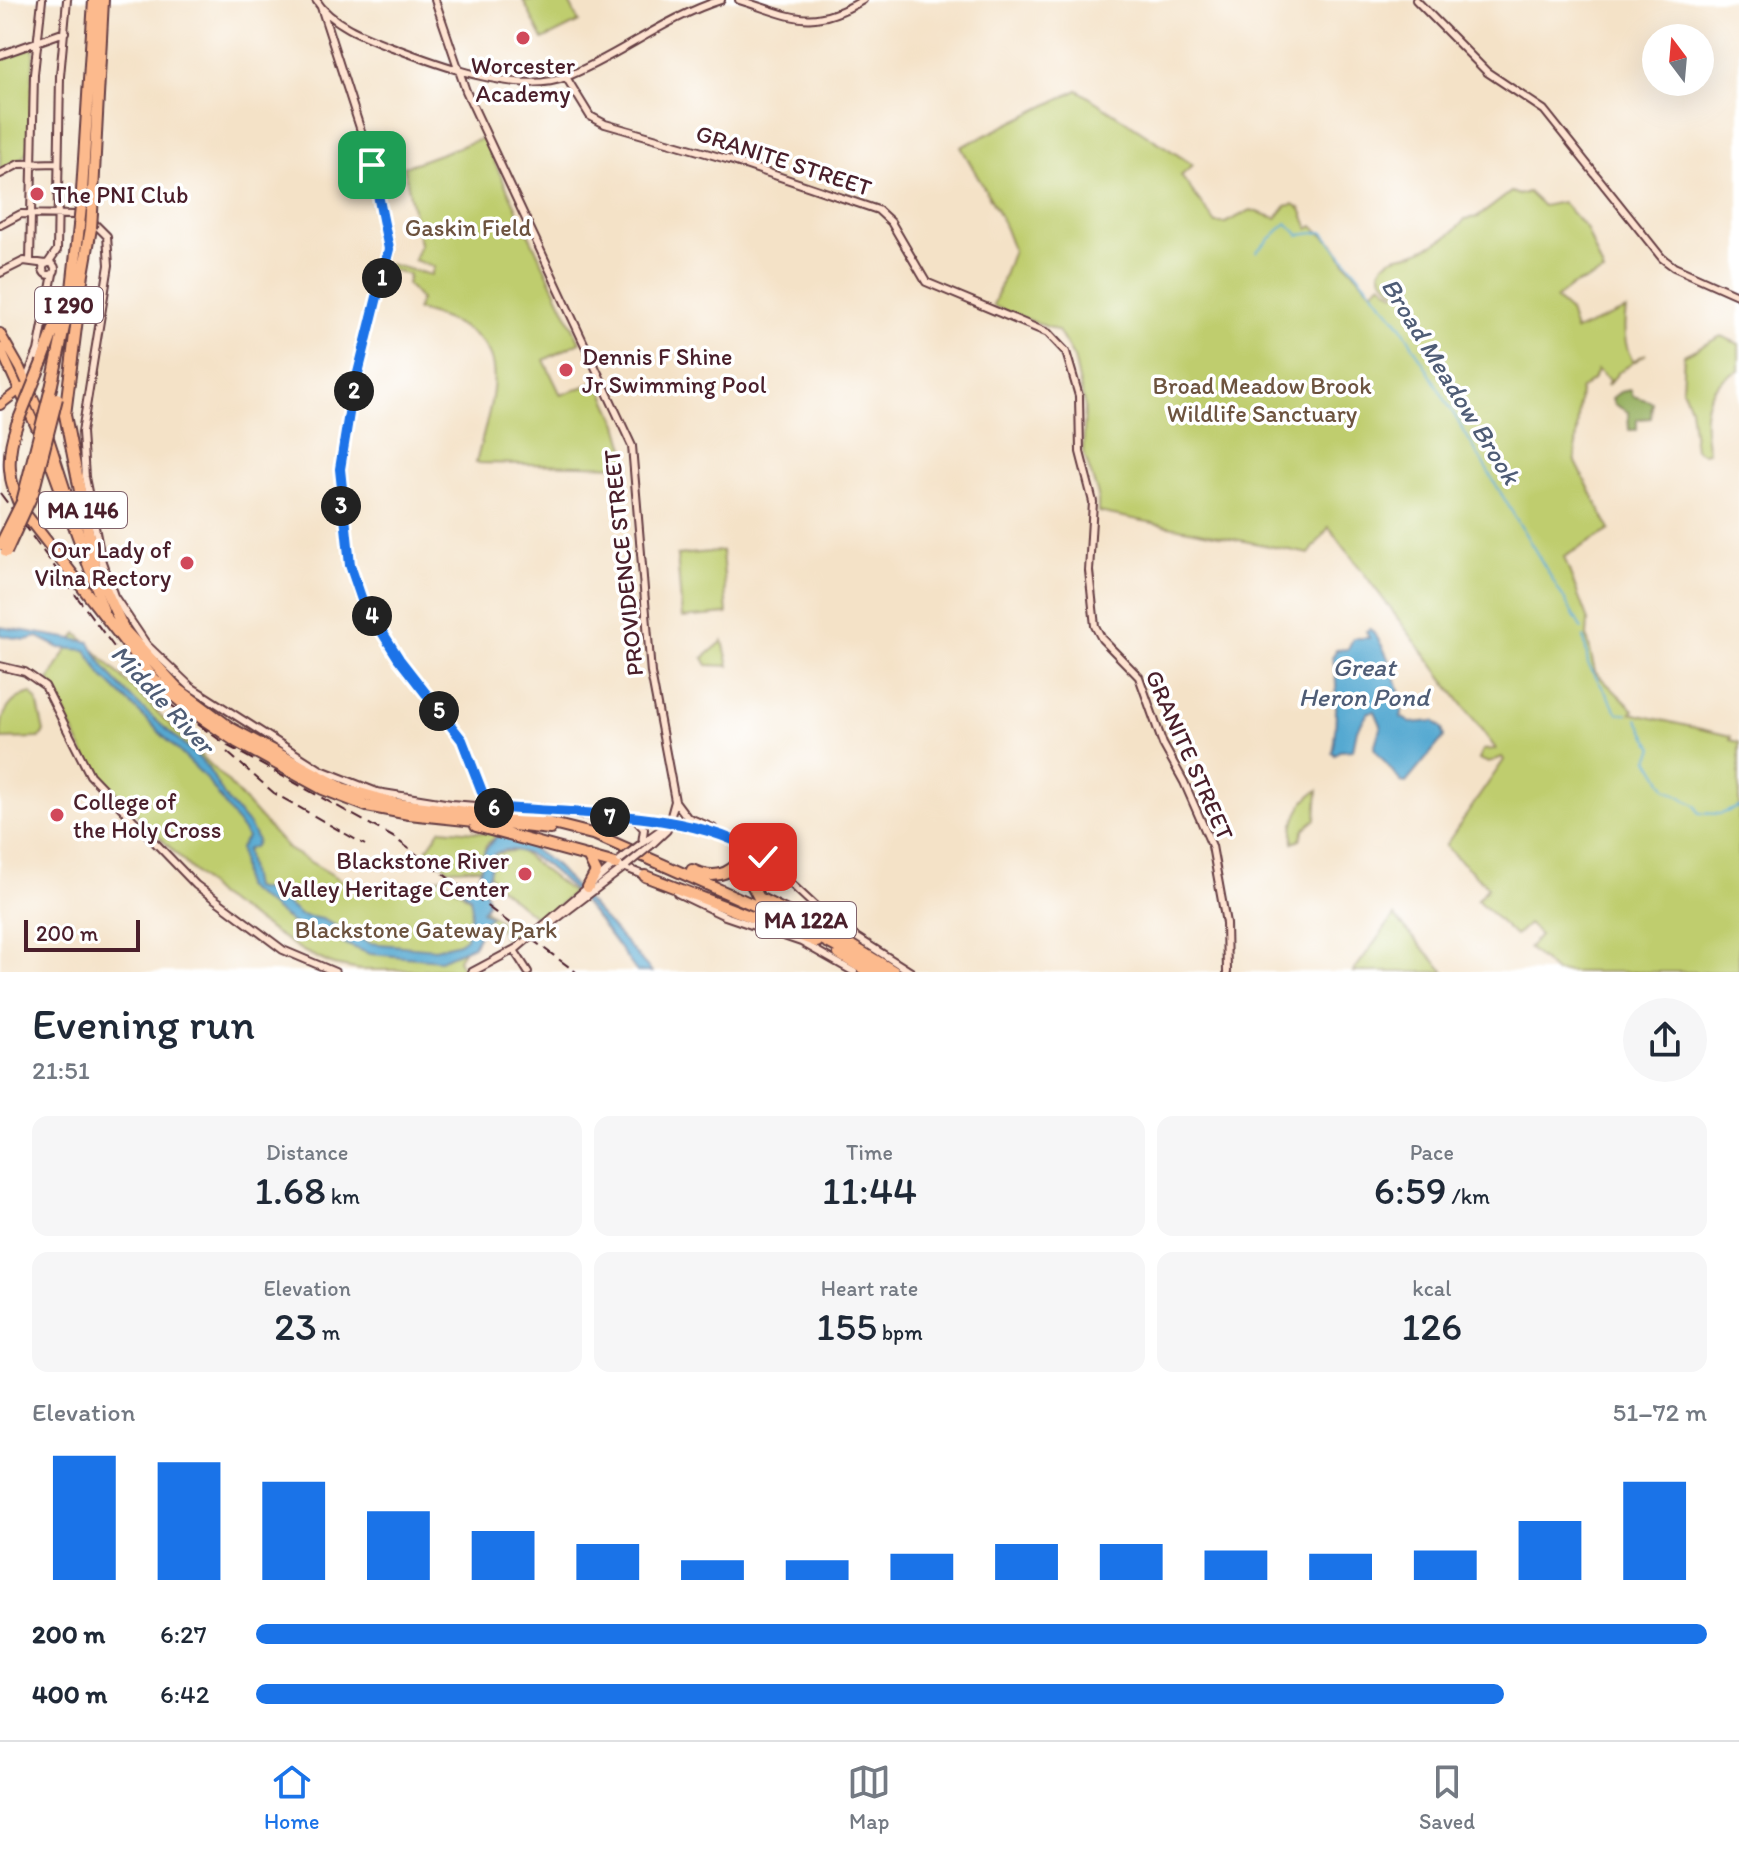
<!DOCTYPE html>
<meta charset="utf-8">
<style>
:root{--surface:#fff;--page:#f6f6f7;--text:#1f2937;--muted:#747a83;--line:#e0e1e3;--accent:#1a73e8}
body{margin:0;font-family:Itim,sans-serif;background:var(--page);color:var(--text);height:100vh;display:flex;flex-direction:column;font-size:30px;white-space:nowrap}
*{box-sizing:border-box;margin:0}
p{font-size:26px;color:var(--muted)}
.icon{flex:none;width:44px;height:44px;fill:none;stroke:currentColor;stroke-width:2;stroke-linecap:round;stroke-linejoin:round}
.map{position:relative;height:972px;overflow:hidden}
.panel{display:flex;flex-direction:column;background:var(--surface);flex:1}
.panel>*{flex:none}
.needle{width:52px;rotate:344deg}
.buttons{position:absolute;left:1642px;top:24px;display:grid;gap:16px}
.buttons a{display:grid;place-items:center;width:72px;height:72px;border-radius:50%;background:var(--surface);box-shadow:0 8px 32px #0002;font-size:40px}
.scale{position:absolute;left:24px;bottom:20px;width:116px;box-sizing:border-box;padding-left:8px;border:4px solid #4a1f2b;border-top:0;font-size:22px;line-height:28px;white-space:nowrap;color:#4a1f2b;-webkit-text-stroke:6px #fff;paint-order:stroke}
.pin{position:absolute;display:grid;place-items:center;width:68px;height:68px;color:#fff;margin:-34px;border-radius:16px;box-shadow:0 4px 12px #0006}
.km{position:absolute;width:40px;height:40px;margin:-20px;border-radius:50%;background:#222;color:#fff;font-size:22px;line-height:40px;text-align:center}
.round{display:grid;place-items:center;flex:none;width:84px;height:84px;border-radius:42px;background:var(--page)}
.overview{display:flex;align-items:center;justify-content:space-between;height:136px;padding:0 32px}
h1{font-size:44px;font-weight:600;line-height:60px}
.figures{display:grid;grid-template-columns:repeat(3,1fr);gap:12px;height:136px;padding:8px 32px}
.figures div{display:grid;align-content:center;border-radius:16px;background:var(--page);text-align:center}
.figures b{font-size:40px;font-weight:600}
.figures small{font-size:22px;font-weight:400}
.figures p{font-size:22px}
.chart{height:224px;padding:16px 32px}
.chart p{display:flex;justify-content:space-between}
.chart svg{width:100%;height:144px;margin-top:8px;stroke:var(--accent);stroke-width:6}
ul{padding:0 32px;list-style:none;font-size:26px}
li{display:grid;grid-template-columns:128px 96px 1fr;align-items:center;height:60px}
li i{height:20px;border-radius:10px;background:var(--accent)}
.tabs{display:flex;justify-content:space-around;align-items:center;height:112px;border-top:2px solid var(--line);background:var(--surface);font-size:22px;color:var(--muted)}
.tabs a{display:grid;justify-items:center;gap:4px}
.tabs .current{color:var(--accent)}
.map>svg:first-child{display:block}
.green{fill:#bfcd6e;stroke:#84764c;stroke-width:2}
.forest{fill:#97b061;stroke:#706846;stroke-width:2}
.water{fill:#55a9d1;stroke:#50647e;stroke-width:2}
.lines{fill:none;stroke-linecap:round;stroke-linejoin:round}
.stream{stroke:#55a9d1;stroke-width:2}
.secondary-casing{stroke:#643c42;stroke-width:10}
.primary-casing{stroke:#643c42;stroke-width:12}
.highway-casing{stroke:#643c42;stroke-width:14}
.secondary{stroke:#fee3d1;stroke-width:6}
.primary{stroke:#fcba8d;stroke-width:8}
.highway{stroke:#fcba8d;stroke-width:10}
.rail{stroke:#4a1f2b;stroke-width:2;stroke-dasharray:12 6;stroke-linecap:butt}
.secondary-bridge-casing{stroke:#643c42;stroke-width:10;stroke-linecap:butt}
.highway-bridge-casing{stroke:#643c42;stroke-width:14;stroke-linecap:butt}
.secondary-bridge{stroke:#fee3d1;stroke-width:6}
.highway-bridge{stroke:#fcba8d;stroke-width:10}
.route-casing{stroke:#fff;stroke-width:16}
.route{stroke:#1a73e8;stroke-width:10}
.poi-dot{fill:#d1495b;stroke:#fff;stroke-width:3}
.labels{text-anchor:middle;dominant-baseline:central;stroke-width:7;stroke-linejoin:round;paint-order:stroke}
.shield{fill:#fff;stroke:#80626b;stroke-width:2}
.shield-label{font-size:22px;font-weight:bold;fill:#4a1f2b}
.poi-label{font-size:24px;fill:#4a1f2b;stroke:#fff;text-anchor:start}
.street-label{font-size:24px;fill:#4a1f2b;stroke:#fff}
.park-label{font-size:24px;fill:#6d533f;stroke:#fff}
.water-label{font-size:26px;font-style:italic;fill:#4f5d76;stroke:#fff}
</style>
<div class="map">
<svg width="1739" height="972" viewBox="0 0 1739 972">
<rect width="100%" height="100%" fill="#fff"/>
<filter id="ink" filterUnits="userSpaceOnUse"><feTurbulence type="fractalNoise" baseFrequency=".0125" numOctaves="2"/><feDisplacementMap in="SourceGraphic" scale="16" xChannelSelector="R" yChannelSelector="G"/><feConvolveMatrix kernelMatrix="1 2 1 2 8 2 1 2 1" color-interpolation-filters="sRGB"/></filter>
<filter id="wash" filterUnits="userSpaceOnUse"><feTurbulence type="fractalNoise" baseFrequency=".006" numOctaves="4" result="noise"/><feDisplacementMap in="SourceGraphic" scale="32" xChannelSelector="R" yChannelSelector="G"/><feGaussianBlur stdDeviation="1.8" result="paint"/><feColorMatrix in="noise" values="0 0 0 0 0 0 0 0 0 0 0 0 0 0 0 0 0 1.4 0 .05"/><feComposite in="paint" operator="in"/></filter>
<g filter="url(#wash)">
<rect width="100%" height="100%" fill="#f4e2c7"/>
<path class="green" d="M523,0H568L579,22L543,40Z
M34,47L29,149L23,157L0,170V59Z
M1078,90L1193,165L1181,176L1216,223H1225L1251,210L1276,218L1286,206L1294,204L1301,209L1309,229L1313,226L1335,245L1345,262L1372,291L1381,283L1395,294L1397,292L1382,278L1380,270C1390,252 1403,258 1419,251C1439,242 1453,235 1465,219L1478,217L1511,192L1519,195L1528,192L1543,206L1562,202L1586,228L1604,273L1572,286L1555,299L1569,311L1575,331L1626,310C1623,327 1624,347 1633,361L1646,354L1619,372L1607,386L1609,380L1597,370L1593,380L1580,390L1575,460L1610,530L1564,557L1588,621L1587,637L1595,672L1634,710L1631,713L1731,736L1730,740L1739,742V972H1555L1528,948L1540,935L1528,924L1515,936L1477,900L1488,887L1445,846L1504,760L1502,757L1489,763L1479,759L1483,750L1496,749L1329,527L1309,554L1098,512V495L1083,451L1085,408L1074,358L1058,331L993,306L1013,250L1000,216L961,147Z
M483,138L580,342L544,360L561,395L598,381L618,424L630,466L476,463C497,379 519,337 417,310L420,299L407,284L409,275L388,269L389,264L431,275L434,267L414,260L420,244L404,167Z
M1721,336L1739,344V371C1702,385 1701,417 1708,452L1702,453L1695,449L1690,407L1682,388L1684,355Z
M722,551L727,614L682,618L677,555Z
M77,633L225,779L288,849L364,893L401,892L441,877L521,937L509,946L497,923L479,926L458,959L463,970H360L333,965L303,951L218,896L106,783L85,756L49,680Z
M723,641L729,666L707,665L703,658Z
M31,693L37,700L44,732L39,738L1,739C0,715 8,699 31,693Z
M1318,790L1316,819L1304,829L1300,840L1293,843C1291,821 1300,801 1318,790Z
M441,829L499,834L486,845L480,868L448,869L425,852Z
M518,850L573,893L540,921L493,882L489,873L495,854Z
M1394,916L1445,972H1353Z"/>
<path class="forest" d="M1631,390L1633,396L1652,402L1651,418L1637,419V430H1629L1628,412L1614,404L1612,398L1620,392Z"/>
<path class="water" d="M0,627L90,642C111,690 165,725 201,760C213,772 218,788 228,801C238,814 252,824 257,841L255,846L246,850L253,888L272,892L300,915L322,919L369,943L435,949L459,943L466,938L472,908L470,897L462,891L478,880L485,850L499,834L528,846L554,864L652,972H637C614,942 539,826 494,854L485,888L488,902L482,911L491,917L478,924L480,933L473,946L440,960L370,954L294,924L244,887L240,848L247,837L206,778L102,676L86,650L60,648L38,637L25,640L0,635Z
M1370,629C1385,643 1407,701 1401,717L1411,723L1434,721L1442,728L1444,737L1406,783L1401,782L1374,748L1381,725L1375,711L1369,712L1357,730L1353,750L1339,751L1335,755L1332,752C1336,736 1339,673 1332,658L1336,650L1348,649L1353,638H1369L1366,631Z"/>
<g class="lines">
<path class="stream" d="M1256,252L1287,223L1299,235L1323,232L1400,324L1582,629
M1584,637L1588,664L1618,713L1627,714
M1637,719L1654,748L1649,759L1667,789L1695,805L1699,813L1721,814L1739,807"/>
</g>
</g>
<g filter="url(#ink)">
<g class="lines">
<defs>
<path id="secondary" d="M316,0C332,26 372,39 400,50C442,66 521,95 566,77C619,56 666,17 721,0
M435,0L466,91L632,446L651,673L675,801L667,830L650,846
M739,0C792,16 809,32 863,0
M1416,0L1487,72L1544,110L1662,258L1674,267L1739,296
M321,7L371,162L389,249L351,401L340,469V496L350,565L362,600L399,659L460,736L488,807
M0,55L65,32
M566,77L590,116L605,124L730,160L878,210L891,222L926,282L1048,333L1066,352L1079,396L1080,452L1093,502L1089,571L1095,626L1102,639L1139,677L1163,744L1184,782L1212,846L1226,923L1227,972
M0,174L19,164L58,163
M0,225L21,214L76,215L90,219L107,236L109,265L82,432L85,477L102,562L114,596L147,645L191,687L321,770L377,792L451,804L681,823L719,833L758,853L831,921L911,972
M30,261L34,74L42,0
M43 269a6 6 0 1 1 12 0a6 6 0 1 1-12 0Z
M48,263L57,250L60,76L67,0
M0,273L24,261L46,264
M26,380L38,351L53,274
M0,666L25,672L45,686L90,775L196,885L283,950L335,972
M675,801L687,817L713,828
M636,820L644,829L642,843
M642,843L670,823
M616,864L646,876
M677,893L725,916L801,942L854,972
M543,929L626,866
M514,950L528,972
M472,972L517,948L615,864"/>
<path id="primary" d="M0,333L20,368L44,422
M0,348L39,434
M0,405L22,388
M48,435L83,544
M44,447L104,610"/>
<path id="highway" d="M81,207L94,0
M92,212L103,0
M79,303L65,415L95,567L124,630L178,689L232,729L342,788L398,804L537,820L596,835L783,918L883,972
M77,309L91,228
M42,362L64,302
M52,384L72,289L79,226
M17,424C6,455 7,482 23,511L153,678L193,712L237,742L323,789L367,806L409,814L550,829
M476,826L616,864
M753,850L749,879L759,898L837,937L895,972
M588,856L596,872L588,887
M692,870C719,882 735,872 748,848
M645,876L817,942
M755,884L759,867L778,870
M839,954L869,972"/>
</defs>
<use href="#secondary" class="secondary-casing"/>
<use href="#primary" class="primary-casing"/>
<use href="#highway" class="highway-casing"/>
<use href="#secondary" class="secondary"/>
<use href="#primary" class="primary"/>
<use href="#highway" class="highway"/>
<path class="rail" d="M0,493L114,647L164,700L228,746L393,837L576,972
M227,752L274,793L365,845"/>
<defs>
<path id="secondary-bridge" d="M620,860L642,843
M627,865L650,846"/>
<path id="highway-bridge" d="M79,226L81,207
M91,228L92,212
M17,424L42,362
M1,544L22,502L52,384
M6,552L33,493L57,398"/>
</defs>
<use href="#secondary-bridge" class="secondary-bridge-casing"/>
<use href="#highway-bridge" class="highway-bridge-casing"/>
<use href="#secondary-bridge" class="secondary-bridge"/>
<use href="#highway-bridge" class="highway-bridge"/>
</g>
</g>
<g class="lines" filter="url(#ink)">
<defs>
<path id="route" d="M372,165L389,249L351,401L340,469L350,565L362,600L399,659L462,740L488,807C567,814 700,809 763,857"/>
</defs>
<use href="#route" class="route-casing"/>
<use href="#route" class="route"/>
</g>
<g class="poi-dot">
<circle cx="523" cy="38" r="8"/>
<circle cx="37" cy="194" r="8"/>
<circle cx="566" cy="370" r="8"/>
<circle cx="187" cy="563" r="8"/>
<circle cx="57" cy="815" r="8"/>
<circle cx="525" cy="874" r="8"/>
</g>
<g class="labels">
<g class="shield">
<rect x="35" y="287" width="68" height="36" rx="6"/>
<rect x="39" y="492" width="88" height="36" rx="6"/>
<rect x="756" y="902" width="100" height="36" rx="6"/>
</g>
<g class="shield-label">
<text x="69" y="305">I 290</text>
<text x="83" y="510">MA 146</text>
<text x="806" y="920">MA 122A</text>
</g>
<g class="poi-label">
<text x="523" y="65" text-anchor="middle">Worcester<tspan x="523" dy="28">Academy</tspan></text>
<text x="53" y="194">The PNI Club</text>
<text x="582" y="356">Dennis F Shine<tspan x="582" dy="28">Jr Swimming Pool</tspan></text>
<text x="171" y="549" text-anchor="end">Our Lady of<tspan x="171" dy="28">Vilna Rectory</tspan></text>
<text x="73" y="801">College of<tspan x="73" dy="28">the Holy Cross</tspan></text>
<text x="509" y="860" text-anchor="end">Blackstone River<tspan x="509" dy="28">Valley Heritage Center</tspan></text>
</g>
<g class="street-label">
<text transform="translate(784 160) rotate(18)">GRANITE STREET</text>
<text transform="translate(623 563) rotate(-96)">PROVIDENCE STREET</text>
<text transform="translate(1190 755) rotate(66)">GRANITE STREET</text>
</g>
<g class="park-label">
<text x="468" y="227">Gaskin Field</text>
<text x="1262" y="385">Broad Meadow Brook<tspan x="1262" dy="28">Wildlife Sanctuary</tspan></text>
<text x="426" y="929">Blackstone Gateway Park</text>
</g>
<g class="water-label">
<text transform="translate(1451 381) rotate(58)">Broad Meadow Brook</text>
<text x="1364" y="667">Great<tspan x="1364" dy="30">Heron Pond</tspan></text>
<text transform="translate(163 699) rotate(47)">Middle River</text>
</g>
</g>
</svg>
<div class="buttons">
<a><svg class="needle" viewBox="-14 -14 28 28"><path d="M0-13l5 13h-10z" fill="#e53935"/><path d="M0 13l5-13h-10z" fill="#747a83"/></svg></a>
</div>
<div class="scale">200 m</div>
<div class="pin" style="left:372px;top:165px;background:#1e9e55"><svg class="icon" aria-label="arrive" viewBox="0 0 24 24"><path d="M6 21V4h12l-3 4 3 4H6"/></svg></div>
<div class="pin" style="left:763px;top:857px;background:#d93025"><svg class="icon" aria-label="check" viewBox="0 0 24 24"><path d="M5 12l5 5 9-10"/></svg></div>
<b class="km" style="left:382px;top:278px">1</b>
<b class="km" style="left:354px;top:391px">2</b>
<b class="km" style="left:341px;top:506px">3</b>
<b class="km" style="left:372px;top:616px">4</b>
<b class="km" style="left:439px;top:711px">5</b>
<b class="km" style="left:494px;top:808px">6</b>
<b class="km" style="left:610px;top:817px">7</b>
</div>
<section class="panel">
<div class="overview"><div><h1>Evening run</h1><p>21:51</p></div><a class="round"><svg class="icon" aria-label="share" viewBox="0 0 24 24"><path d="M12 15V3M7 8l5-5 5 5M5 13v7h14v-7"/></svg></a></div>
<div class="figures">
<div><p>Distance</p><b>1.68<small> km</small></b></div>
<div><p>Time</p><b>11:44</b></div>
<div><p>Pace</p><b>6:59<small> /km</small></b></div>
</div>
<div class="figures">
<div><p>Elevation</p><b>23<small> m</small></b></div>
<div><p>Heart rate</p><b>155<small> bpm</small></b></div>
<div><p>kcal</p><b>126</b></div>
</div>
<div class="chart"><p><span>Elevation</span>51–72 m</p>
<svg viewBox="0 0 160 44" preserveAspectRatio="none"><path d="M5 44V6M15 44V8M25 44V14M35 44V23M45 44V29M55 44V33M65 44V38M75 44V38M85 44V36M95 44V33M105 44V33M115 44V35M125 44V36M135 44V35M145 44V26M155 44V14"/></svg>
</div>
<ul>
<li><b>200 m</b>6:27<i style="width:100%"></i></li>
<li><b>400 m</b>6:42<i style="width:86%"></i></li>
</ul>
</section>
<nav class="tabs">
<a class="current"><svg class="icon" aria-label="home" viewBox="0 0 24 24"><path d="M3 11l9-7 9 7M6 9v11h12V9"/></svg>Home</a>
<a><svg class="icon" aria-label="map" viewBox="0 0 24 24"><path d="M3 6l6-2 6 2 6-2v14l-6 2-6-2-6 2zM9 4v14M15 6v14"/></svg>Map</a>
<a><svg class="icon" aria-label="saved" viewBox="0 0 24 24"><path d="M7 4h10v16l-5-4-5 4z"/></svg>Saved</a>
</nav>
